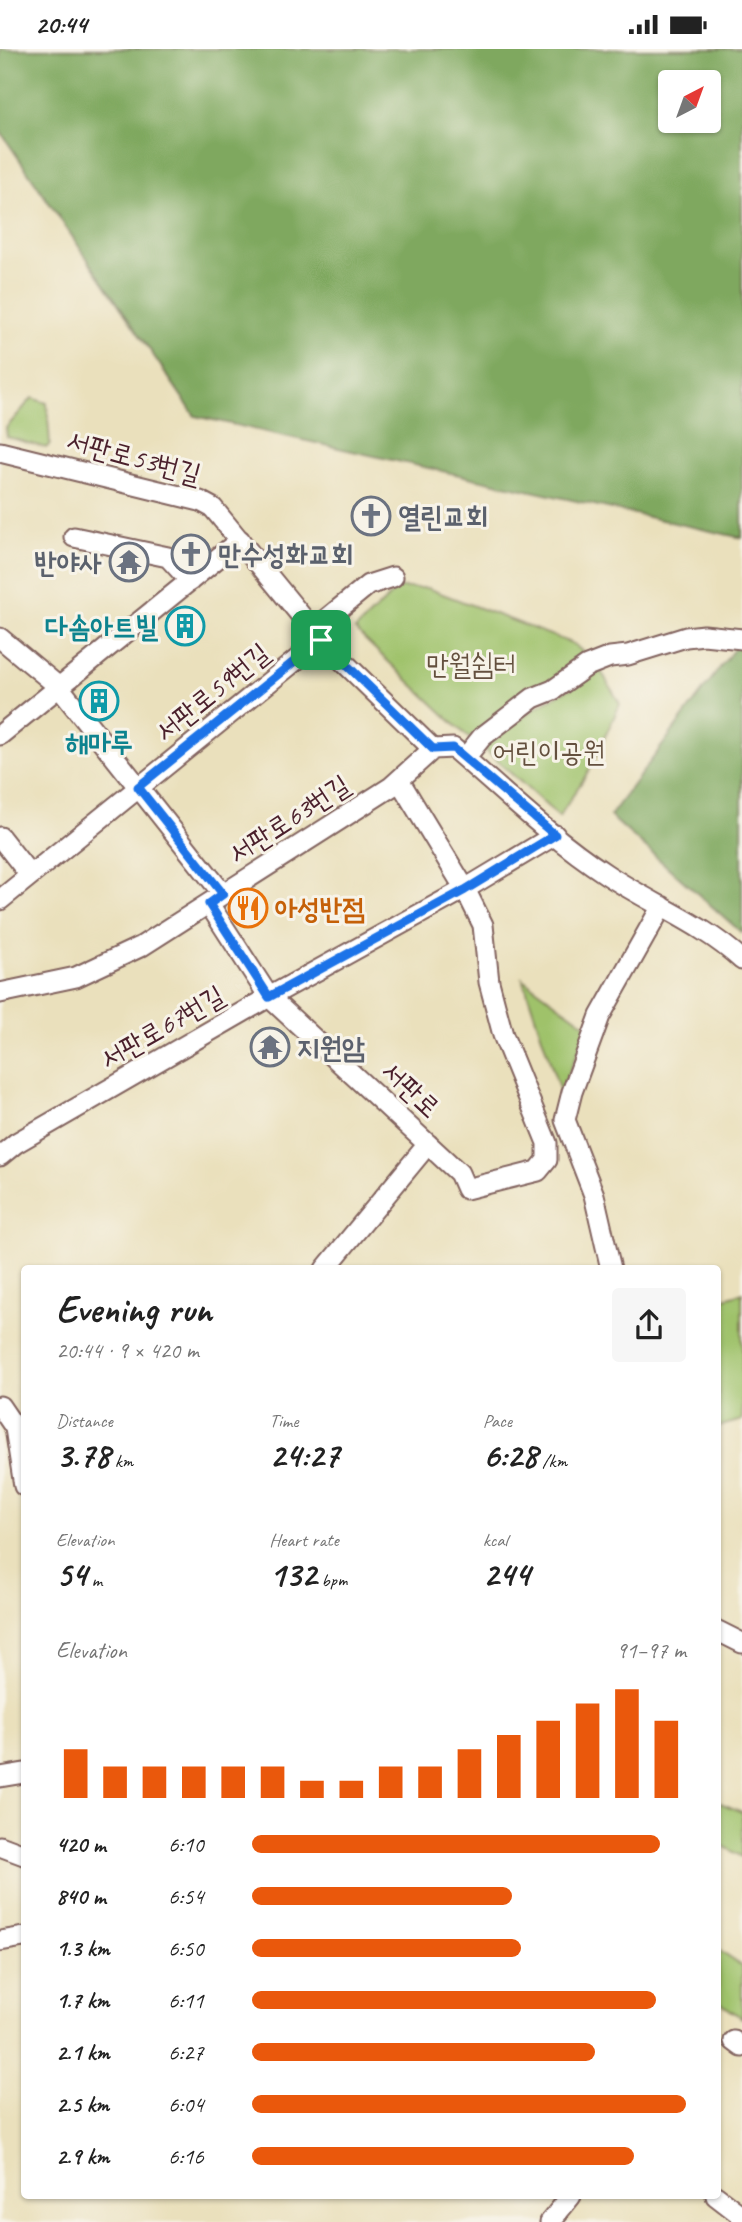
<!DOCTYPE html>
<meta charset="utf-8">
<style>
:root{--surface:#fff;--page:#f6f6f6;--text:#222;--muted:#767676;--accent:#ea580c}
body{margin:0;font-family:Caveat,"Poor Story",sans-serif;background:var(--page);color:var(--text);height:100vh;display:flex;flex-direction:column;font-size:26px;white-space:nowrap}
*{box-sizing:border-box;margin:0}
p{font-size:23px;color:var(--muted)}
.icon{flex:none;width:38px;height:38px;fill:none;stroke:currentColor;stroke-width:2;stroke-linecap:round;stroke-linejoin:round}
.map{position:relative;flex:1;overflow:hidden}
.panel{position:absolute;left:21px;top:1216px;width:700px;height:934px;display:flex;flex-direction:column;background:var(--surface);border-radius:7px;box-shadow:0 2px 5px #0004}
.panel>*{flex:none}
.needle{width:46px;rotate:41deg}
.buttons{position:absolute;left:658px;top:21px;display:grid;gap:14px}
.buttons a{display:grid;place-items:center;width:63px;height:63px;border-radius:7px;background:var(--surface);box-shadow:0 2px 5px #0004;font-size:35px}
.pin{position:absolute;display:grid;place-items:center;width:60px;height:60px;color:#fff;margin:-30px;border-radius:14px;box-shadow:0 4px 10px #0006}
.round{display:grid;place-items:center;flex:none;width:74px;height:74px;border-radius:7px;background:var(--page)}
.head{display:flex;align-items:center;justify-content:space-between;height:119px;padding:0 35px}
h1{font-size:38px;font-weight:700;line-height:52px}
.stats{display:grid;grid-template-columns:repeat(3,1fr);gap:10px;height:119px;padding:7px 35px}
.stats div{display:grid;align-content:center}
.stats b{font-size:35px;font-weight:700}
.stats small{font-size:19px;font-weight:400}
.stats p{font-size:19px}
.chart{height:196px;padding:14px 35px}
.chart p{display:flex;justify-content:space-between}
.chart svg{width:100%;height:126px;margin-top:7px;stroke:var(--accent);stroke-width:6}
ul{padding:0 35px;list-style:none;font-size:23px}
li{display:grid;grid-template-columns:112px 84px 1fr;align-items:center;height:52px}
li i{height:18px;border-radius:9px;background:var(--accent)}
.status{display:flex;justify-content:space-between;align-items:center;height:49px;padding:0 35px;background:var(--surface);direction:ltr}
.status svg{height:19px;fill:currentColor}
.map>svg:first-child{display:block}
.green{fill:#9fc26b;stroke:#74704b;stroke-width:2}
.forest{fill:#7fa85f;stroke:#646445;stroke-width:2;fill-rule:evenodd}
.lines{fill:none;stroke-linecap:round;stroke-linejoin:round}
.minor-casing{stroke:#82635e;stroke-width:23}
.minor{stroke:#fff;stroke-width:19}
.route-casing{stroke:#fff;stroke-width:14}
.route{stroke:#1a73e8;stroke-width:9}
.labels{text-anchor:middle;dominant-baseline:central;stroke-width:6;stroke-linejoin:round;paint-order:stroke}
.street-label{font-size:28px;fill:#4a1f2b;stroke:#f7f3e8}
.worship-label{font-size:28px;font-weight:bold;fill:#5b616d;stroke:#f7f3e8;text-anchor:start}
.culture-label{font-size:28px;font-weight:bold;fill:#0d838f;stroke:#f7f3e8;text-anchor:end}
.park-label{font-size:28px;fill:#64503e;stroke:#f7f3e8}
.food-label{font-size:28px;font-weight:bold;fill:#c56008;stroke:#f7f3e8;text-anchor:start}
</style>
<div class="status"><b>20:44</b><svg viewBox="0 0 49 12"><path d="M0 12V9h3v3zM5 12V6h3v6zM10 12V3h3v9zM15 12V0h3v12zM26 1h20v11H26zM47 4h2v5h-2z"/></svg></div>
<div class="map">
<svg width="742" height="2173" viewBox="0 0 742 2173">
<rect width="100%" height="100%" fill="#f7f3e8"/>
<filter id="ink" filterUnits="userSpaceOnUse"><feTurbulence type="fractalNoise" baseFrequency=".0143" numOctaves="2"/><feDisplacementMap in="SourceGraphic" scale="14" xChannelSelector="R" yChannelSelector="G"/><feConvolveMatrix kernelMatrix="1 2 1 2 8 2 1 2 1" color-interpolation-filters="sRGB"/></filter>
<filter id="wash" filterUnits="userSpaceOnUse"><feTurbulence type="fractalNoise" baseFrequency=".00686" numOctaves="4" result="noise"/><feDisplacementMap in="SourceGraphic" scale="28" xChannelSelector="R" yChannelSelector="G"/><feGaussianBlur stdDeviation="1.57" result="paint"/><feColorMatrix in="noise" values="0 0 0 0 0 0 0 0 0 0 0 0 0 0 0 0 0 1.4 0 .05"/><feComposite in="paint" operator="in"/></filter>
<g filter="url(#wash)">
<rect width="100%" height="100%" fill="#eae0bc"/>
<path class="green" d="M32,349L47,354L50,395L46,399L7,388L6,379Z
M398,539H427L574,595L585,605L562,626L469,689L355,581Z
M601,622L620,655L590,720L559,768L483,699L535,659Z
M523,930L589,978L560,1043Z
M742,1244V1371L718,1378V1251Z
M718,1753L742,1763V1808L718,1794Z
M718,1901L742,1917V1969L718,1952Z"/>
<path class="forest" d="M0,0H742V489L195,367L0,82ZM670,33H709V72H670Z
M742,589V884L610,767Z"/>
</g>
<g filter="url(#ink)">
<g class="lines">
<defs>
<path id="minor" d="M0,403L200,452L213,459L321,591L433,700L453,699C503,742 551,789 606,825C651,855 702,874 742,911
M74,488L168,508L190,532
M313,581L368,536L393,528
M0,589L59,638L223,845
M0,686L240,491
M465,709L482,688L533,649L553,641L587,617L610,608L628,606L686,588L704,586L742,590
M0,788L30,826
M0,851L321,591
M209,855L269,948L459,1124L466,1140L538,1122L547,1111V1094L503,986L489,933L483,876L465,840L399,731
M0,944L76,928L142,897L391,738L433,700
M0,1107L16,1094L269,948L465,840L555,786
M325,1220L428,1095
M611,1220L594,1146L565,1071L572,1043L600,967L662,857
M0,1357L15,1379L24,1437
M718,1582L742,1594
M0,1728L24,1724
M0,1797L24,1806
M0,1892L24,1888
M734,1992L742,1998
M716,2147L742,2167
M550,2173L571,2147"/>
</defs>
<use href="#minor" class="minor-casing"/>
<use href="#minor" class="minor"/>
</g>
</g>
<g class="lines" filter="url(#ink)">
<defs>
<path id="route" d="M321,591L433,700L453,699L555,786L465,841L269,948L209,855L223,845L138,738Z"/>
</defs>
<use href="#route" class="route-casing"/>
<use href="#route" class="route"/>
</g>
<defs>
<symbol id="church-ring" viewBox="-11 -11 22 22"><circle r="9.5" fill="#f7f3e8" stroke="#6b7280" stroke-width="1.5"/><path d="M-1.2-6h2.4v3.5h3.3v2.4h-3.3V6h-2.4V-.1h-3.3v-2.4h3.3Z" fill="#6b7280"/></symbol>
<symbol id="temple-ring" viewBox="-11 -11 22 22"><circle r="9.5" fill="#f7f3e8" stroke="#6b7280" stroke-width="1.5"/><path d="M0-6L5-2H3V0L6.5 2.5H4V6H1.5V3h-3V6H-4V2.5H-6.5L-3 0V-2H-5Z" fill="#6b7280"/></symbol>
<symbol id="building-ring" viewBox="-11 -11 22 22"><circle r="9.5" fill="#f7f3e8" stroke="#0f9aa8" stroke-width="1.5"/><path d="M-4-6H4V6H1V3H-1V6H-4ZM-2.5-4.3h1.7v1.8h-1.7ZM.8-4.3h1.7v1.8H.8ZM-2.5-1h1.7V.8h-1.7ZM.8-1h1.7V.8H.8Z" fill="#0f9aa8"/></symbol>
<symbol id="restaurant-ring" viewBox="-11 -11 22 22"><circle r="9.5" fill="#f7f3e8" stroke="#e8710a" stroke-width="1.5"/><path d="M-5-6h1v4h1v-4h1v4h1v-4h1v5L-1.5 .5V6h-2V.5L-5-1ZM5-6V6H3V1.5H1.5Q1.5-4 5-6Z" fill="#e8710a"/></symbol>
</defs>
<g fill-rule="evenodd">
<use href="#church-ring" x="349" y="445" width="44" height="44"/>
<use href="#church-ring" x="169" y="483" width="44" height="44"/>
<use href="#temple-ring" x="107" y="491" width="44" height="44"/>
<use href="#building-ring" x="163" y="555" width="44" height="44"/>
<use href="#building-ring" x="77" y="630" width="44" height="44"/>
<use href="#restaurant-ring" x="226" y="837" width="44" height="44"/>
<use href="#temple-ring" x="248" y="976" width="44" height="44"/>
</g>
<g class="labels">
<g class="street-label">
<text transform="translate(134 408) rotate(15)">서판로53번길</text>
<text transform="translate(212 643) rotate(-39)">서판로59번길</text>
<text transform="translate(289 770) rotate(-33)">서판로63번길</text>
<text transform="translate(162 978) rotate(-30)">서판로67번길</text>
<text transform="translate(411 1040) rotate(43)">서판로</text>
</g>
<g class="worship-label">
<text x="398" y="467">열린교회</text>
<text x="218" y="505">만수성화교회</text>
<text x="102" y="513" text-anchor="end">반야사</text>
<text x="297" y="998">지원암</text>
</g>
<g class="culture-label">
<text x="158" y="577">다솜아트빌</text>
<text x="99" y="693" text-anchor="middle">해마루</text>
</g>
<g class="park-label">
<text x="471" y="615">만월쉼터</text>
<text x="549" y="702">어린이공원</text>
</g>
<g class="food-label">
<text x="275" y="859">아성반점</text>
</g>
</g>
</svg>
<div class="buttons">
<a><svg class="needle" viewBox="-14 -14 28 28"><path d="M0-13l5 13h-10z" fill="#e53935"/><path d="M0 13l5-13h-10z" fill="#767676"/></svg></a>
</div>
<div class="pin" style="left:321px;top:591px;background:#1e9e55"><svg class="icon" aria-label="arrive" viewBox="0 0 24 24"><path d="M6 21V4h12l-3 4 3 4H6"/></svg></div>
<section class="panel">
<div class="head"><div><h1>Evening run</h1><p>20:44 · 9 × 420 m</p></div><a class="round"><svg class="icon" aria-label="share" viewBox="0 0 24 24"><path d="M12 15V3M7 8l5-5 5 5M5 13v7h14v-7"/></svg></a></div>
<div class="stats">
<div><p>Distance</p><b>3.78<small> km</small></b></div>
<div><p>Time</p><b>24:27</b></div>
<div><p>Pace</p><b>6:28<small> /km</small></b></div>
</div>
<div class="stats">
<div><p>Elevation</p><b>54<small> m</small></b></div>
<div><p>Heart rate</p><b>132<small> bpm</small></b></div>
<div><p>kcal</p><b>244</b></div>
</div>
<div class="chart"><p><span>Elevation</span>91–97 m</p>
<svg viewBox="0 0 160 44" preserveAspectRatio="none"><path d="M5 44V27M15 44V33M25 44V33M35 44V33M45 44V33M55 44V33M65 44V38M75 44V38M85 44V33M95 44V33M105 44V27M115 44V22M125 44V17M135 44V11M145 44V6M155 44V17"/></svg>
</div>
<ul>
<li><b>420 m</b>6:10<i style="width:94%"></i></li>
<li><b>840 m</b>6:54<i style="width:60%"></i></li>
<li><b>1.3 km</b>6:50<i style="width:62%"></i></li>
<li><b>1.7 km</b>6:11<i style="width:93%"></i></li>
<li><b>2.1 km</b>6:27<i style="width:79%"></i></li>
<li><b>2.5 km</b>6:04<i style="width:100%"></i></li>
<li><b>2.9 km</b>6:16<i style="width:88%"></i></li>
</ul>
</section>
</div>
